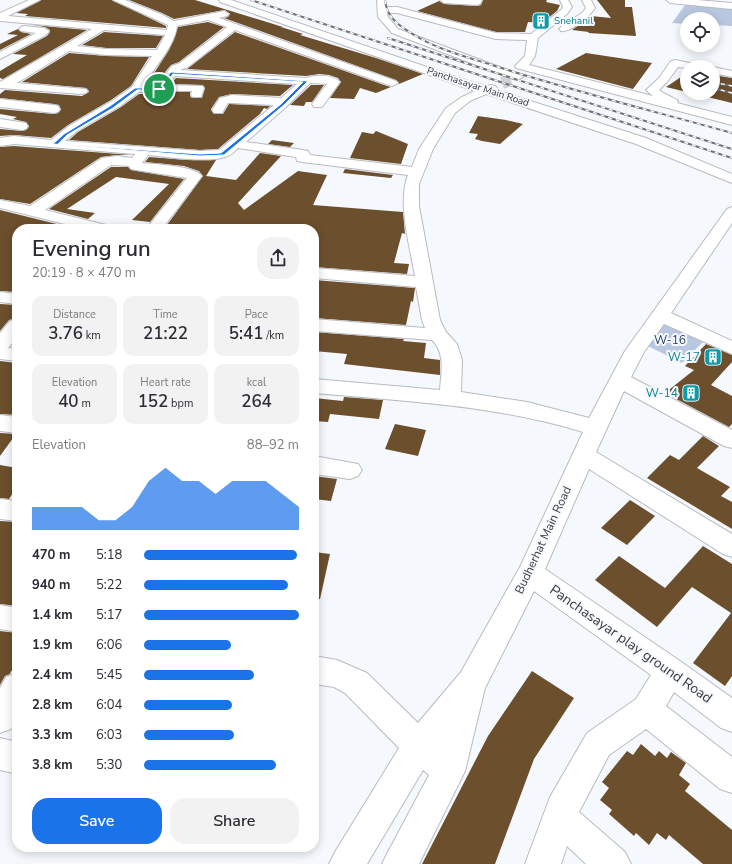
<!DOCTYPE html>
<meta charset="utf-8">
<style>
:root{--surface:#fff;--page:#f2f2f3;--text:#2b2b33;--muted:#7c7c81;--accent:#1a73e8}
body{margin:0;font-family:"Nunito Sans",sans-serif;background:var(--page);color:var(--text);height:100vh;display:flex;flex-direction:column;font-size:15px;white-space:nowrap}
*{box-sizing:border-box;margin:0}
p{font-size:13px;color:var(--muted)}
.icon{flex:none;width:22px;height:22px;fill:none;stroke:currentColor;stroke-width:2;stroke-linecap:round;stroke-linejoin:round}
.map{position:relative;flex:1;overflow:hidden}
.panel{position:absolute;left:12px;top:224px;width:307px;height:628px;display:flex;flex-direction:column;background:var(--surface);border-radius:16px;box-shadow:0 2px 10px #0003}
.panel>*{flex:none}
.buttons{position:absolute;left:680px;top:12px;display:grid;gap:8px}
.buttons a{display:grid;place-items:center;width:40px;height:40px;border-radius:50%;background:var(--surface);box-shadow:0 2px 10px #0003;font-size:20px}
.pin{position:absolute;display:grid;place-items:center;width:34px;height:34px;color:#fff;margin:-17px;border:2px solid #fff;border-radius:50%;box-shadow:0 1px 4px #0007}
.round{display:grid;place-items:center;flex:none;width:42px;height:42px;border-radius:16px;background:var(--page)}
.head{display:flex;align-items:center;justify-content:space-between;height:68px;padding:0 20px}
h1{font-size:22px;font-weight:600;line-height:30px}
.figures{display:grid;grid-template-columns:repeat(3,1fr);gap:6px;height:68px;padding:4px 20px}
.figures div{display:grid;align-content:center;border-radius:10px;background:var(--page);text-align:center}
.figures b{font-size:17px;font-weight:600}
.figures small{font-size:11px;font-weight:400}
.figures p{font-size:11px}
.chart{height:112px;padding:8px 20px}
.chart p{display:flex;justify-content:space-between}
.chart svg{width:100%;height:72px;margin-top:4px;fill:var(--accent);opacity:.7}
.cta{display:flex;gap:8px;margin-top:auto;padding:8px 20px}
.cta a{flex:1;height:46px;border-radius:16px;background:var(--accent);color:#fff;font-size:16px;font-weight:600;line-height:46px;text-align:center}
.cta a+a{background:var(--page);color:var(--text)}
ul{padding:0 20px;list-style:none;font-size:13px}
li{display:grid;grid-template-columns:64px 48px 1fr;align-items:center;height:30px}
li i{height:10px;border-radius:5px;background:var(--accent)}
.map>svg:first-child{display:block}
.green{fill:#b9c8e0}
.building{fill:#6c4f2d}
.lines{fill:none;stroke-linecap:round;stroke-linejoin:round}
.minor-tunnel{stroke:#d0d3d7;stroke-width:12;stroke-dasharray:12 6;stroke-linecap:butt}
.minor-casing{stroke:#b8bbc1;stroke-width:2}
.minor{fill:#fff;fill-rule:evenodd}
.rail-casing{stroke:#6e7073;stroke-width:2}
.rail{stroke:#f5f9fe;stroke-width:1.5;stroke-dasharray:4;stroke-linecap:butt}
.route{fill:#1a73e8;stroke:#fff;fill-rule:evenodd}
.labels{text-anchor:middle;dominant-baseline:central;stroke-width:4;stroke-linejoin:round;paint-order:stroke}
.far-culture-label{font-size:10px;fill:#0d838f;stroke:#f5f9fe;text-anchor:start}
.far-street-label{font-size:10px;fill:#3a3b3d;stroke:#f5f9fe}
.park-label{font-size:12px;fill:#223f70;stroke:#f5f9fe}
.culture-label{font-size:12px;fill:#0d838f;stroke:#f5f9fe;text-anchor:end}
.street-label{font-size:12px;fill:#3a3b3d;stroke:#f5f9fe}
.near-street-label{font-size:14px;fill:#3a3b3d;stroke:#f5f9fe}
</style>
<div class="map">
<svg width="732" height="864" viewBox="0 0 732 864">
<rect width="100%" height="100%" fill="#f5f9fe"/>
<path class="green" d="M685,5L732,8V26L713,25V19H687V24L672,23Z
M662,319L705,340L682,363L644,344Z"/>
<path class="building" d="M41,0H112L166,26V28L25,16L28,14L16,13Z
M129,0H195L283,27H281L303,34L300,35L376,58L423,74L399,84L396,80L224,18L228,17L230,14L225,10L174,19L162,13Z
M483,0H547L546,2L560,5L557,11L542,23L528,22L525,32H496L417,11L439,1L444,4L477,6L481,5Z
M597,0H625V7H632L636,36L588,33L589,32L572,30L591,16L611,18Z
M208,22L224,27L179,62L171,65L155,84H147L169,50L178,27Z
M32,25L87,30L3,79L0,78V71L27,55L13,54L47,36L50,32V30L45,27Z
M18,29L21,32L31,34L0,50V44L18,35L7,34Z
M104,32L163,36L156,48H106L82,45Z
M235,32L387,86L391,87L376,93L360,88L354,99L330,98L341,82L338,78L329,75L319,74L306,76L187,69Z
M69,53L106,56L149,57L131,86L111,100L68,125L51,138L14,135L0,136V129L22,131L26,130L29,127L26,122L13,119L17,117L0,114V109L54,114L58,113L61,110L59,105L54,104L0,98V94L5,90L82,96L89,92L86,88L22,82Z
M586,53L652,63L633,89L556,69Z
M687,73V92L666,87Z
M713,75L732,78V103L691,93H713Z
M176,78L293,85L280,96L232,94L219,97L211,109L214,114H223L229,104L270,106L267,109L264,108L260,114L218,149L200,150L69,140L78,132L121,107L139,94H159L165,91L170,92H190V96L192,98H202L205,88L203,85L171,84Z
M311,85H324L312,102H306L304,106L290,105Z
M478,116L506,120L523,124L500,144L482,141L475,139L478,134L469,133Z
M376,131L408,144L401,164L350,158L362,132L373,134Z
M272,140L294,143L290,147L268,144Z
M14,146L132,155H117L101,157L30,204L0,199V147Z
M260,153L281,156L238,203L244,210L298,171L327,175L313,205L403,212L405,234L402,233L394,263L409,264L407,274L314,267V229H164L203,176L199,171L184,166L145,162L149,157L187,160H216L206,176L236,180Z
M111,167H128L131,170L184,179L150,222L132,220L169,184L116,177L67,209L95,213L88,219L49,209Z
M345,169L393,175L391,178L343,173Z
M0,210L77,229H17V292L0,291Z
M314,280L415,288L413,302L411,301L406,325L314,318Z
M0,304L17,305V318L9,320L0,331Z
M314,332L404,339L403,341L426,343L424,358L440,360V375L344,364L347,354L314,351Z
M706,344L732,355V362L711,385L732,396V424L729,427L665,393L694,370L685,366Z
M0,361L17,363V415L0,414Z
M344,397L383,400L379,419L330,414L328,422L314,421V398L343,401Z
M395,424L426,430L418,456L385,449Z
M0,433L16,434L0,456Z
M703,436L719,446L697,468L730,487L721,496L732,502V529L647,478L670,455L679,460Z
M0,465L17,468V487L9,499L0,498Z
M314,476L337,479L331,501L314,499Z
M630,500L655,516L627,545L601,528Z
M0,521L17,522V606L0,604Z
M703,546L732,564V676L725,686L693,663L731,613L692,587L657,627L595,580L619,556L665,588Z
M314,552L330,554L320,599H314Z
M0,631L17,633V665L14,672L11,671L10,674L5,676L0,685Z
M532,671L574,698L534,759L495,864H422L488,736Z
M641,744L655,756L659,751L667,758L671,752L686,763L679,775L690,784L685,791L732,830V864H703L669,835L666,840L657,833L649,845L636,833L634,836L609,814L612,810L600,800L609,788L602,782L627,751L633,755Z"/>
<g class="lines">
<path class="minor-tunnel" d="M502,83L511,80"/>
<defs>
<path id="minor" d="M29,0H40L8,16L167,30L168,25L113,0H125L161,14L174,21L224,11L229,14L227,16L219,18L396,81L398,83L392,86L388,85L235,30L188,67L180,70L306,78C315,75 333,74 340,82L322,107H314L312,104L327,84L310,83L286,107L246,142L303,150L308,151L310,155L412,167L419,149L446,108L462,97L475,91L220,2L219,0H231L456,77L485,86L491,85L495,86L497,88L496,90L646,138L732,174V183L636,144L486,94L470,101L455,113L433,149L419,184V206L440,320L446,332L457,344L462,360L461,392L527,402L589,418L625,351L727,209L732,207V223L671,313L732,341V354L664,324L644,352L631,377L732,430V448L724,446L624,391L596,452L732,534V557L723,554L589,469L545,569L680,661L732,698V732L721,728L674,692L666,706L732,757V793L720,789L646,729L609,755L579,812L625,852L631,864H586L567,846L561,864H525L550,797L587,733L636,699L651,675L534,591L485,688L465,771L419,864H382L388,852L429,775L423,770L367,864H329L335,852L399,748L345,693L334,687L314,684V656L337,660L367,673L418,723L461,672L520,567L583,432C495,405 404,401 314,393V379L440,390C441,373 446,354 432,340L314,331V319L425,328L422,320L416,287L314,278V268L415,276C410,247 397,202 408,175L302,162L297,161L296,157L238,148C234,152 230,156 225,157C207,163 168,157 148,155L142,163C155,164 195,166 202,176L162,229H146L187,178L136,170L131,169L129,166L111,165L45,210L110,226L112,229H85L0,208V200L30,206L102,158L117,156L132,158L135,154L14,144L0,146V138L14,136L51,140L69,126L112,101L132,87L152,56L106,55L69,51L17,83L86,89L88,91L86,93L82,94L0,88V82L92,29L0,21V13ZM208,20L227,27L180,63L172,66L156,86H144C155,65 174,48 177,26ZM104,30L165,35L157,50L106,49L77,46ZM175,76L297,84L281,98L232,95L220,98L212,110L214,113H222L228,103H232L274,105L219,150L200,151L65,141L77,131L120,106L139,92H159L165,89L170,91H192L191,95L193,97H201L204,88L202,86L168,85Z
M377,0H385L386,7H397L496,33L531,34L561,10L563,7L560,0H568L572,7L567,14L538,38L535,56L529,65L653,96L646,90L659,78L671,61L675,60L700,65L701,67H687V68L678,67L667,82L659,90C664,94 675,98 678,101L677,103L732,117V125L516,68L515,66L525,56L527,40L496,39L397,13H387L388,17L398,29L521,75L523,77L517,80L513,79L392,33L378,17Z
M440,0H482L480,4L477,5L444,3Z
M582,0H591L595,8C590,16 570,33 561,31L559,29L561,27L583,12L586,8Z
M666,0H697L732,3V9L670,3Z
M24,26L44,28L49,31L46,35L0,59V52L36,33L21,31L19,29L21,27Z
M712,67H713L732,71V77L713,73Z
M0,99L54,105L58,106L60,109L58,112L54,113L0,107Z
M0,119L26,123L28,126L26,129L22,130L0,127Z
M0,292L17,294V304L0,302Z
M17,319V337L8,348L17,349V361L0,359V333L10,321Z
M0,415L17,417V433L0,431Z
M314,456L358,464L362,470L358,476L350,479L314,474Z
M0,499L17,501V521L0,519Z
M0,605L17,608V632L0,629Z
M17,673V717L11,729L0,733V688L6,677Z
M0,738L17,742V774L0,770Z"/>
</defs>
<use href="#minor" class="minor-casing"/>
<use href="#minor" class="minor"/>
<defs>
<path id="rail" d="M251,0L732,158
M385,0C386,13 394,22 405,29C431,48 464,56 495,66C573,91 653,111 732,133
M388,38L732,149
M684,75L687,76
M683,82H687
M713,82L732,86
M713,88L732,93"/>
</defs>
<use href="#rail" class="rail-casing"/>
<use href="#rail" class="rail"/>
</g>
<path class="route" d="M171,72L308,81L284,105L224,155L200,156L53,144L64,134L110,106L135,88H158ZM173,74L303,82L281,104L221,153L200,154L58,144L67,135L113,108L137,90L160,89Z"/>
<defs>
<symbol id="building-square" viewBox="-11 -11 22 22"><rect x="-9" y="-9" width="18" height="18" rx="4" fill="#0f9aa8" stroke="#f5f9fe"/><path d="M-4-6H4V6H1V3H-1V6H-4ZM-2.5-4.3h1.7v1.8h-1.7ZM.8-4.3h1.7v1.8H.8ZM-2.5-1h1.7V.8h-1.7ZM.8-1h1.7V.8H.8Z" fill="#fff"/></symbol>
</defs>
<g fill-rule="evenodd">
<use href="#building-square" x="531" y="11" width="20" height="20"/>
<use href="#building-square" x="703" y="347" width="20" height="20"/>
<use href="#building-square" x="681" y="383" width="20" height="20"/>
</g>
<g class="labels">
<g class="far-culture-label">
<text x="554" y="21">Snehanil</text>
</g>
<g class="far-street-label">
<text transform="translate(478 87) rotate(18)">Panchasayar Main Road</text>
</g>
<g class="park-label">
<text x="670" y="340">W-16</text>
</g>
<g class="culture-label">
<text x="700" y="357">W-17</text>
<text x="678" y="393">W-14</text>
</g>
<g class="street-label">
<text transform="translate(543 540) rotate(-65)">Budherhat Main Road</text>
</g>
<g class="near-street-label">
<text transform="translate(631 644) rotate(35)">Panchasayar play ground Road</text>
</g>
</g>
</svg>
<div class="buttons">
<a><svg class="icon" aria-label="locate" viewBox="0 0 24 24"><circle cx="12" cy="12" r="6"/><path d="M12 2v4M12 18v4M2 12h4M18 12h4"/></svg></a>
<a><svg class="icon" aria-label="layers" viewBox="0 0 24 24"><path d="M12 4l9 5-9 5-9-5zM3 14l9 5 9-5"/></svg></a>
</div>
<div class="pin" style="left:159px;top:89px;background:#1e9e55"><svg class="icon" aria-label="arrive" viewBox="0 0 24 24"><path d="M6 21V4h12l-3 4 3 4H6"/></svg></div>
<section class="panel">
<div class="head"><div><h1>Evening run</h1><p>20:19 · 8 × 470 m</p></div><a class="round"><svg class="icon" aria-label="share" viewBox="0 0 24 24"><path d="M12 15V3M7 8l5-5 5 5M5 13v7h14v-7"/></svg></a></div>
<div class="figures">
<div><p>Distance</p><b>3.76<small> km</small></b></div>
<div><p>Time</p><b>21:22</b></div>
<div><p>Pace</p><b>5:41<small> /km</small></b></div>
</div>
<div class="figures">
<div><p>Elevation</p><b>40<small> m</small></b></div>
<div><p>Heart rate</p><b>152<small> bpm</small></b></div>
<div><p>kcal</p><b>264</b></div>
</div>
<div class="chart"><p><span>Elevation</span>88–92 m</p>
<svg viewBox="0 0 160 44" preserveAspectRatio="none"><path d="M0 44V30L10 30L20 30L30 30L40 38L50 38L60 30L70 14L80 6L90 14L100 14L110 22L120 14L130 14L140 14L150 22L160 30V44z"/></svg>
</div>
<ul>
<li><b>470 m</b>5:18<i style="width:99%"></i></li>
<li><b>940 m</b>5:22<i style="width:93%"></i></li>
<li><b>1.4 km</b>5:17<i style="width:100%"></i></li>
<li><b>1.9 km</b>6:06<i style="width:56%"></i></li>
<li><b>2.4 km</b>5:45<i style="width:71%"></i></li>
<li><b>2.8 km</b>6:04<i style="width:57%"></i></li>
<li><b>3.3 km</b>6:03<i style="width:58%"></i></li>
<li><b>3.8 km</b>5:30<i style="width:85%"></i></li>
</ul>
<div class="cta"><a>Save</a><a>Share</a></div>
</section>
</div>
